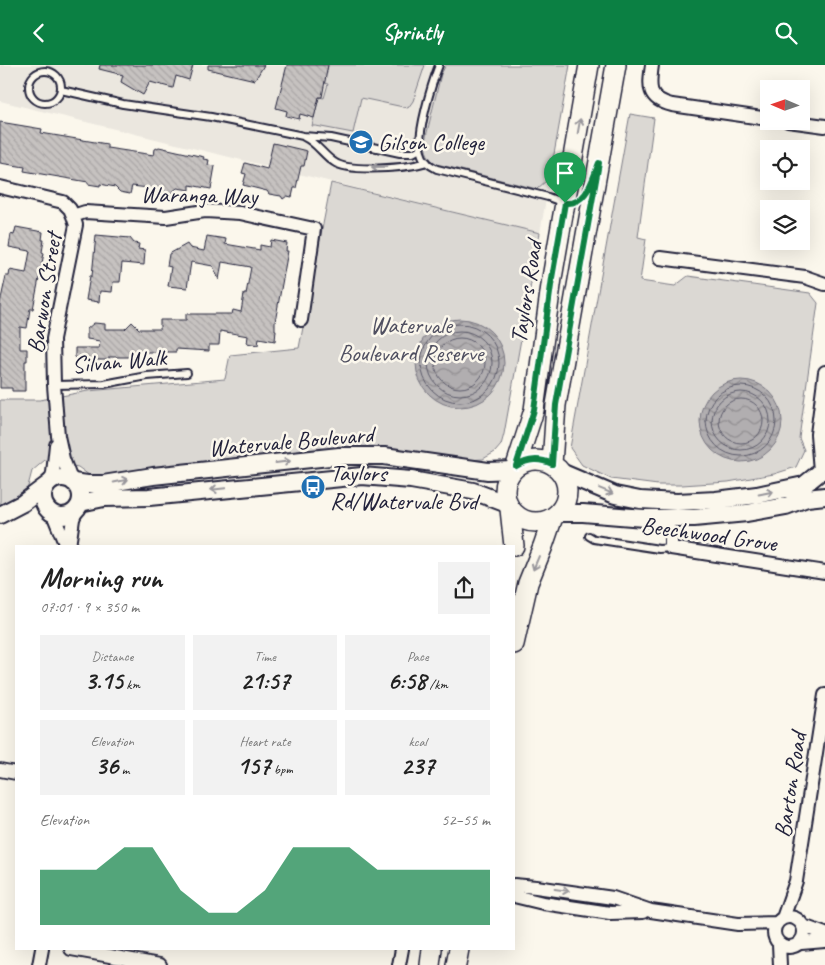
<!DOCTYPE html>
<meta charset="utf-8">
<style>
:root{--surface:#fff;--page:#f2f2f2;--text:#222;--muted:#767676;--accent:#0b8043}
body{margin:0;font-family:Caveat,sans-serif;background:var(--page);color:var(--text);height:100vh;display:flex;flex-direction:column;font-size:19px;white-space:nowrap}
*{box-sizing:border-box;margin:0}
p{font-size:16px;color:var(--muted)}
.icon{flex:none;width:28px;height:28px;fill:none;stroke:currentColor;stroke-width:2;stroke-linecap:round;stroke-linejoin:round}
.map{position:relative;flex:1;overflow:hidden}
.panel{position:absolute;left:15px;top:480px;width:500px;height:405px;display:flex;flex-direction:column;background:var(--surface);border-radius:0px;box-shadow:0 5px 20px #0002}
.panel>*{flex:none}
.needle{width:32px;rotate:272deg}
.controls{position:absolute;left:760px;top:15px;display:grid;gap:10px}
.controls a{display:grid;place-items:center;width:50px;height:50px;border-radius:0px;background:var(--surface);box-shadow:0 5px 20px #0002;font-size:25px}
.pin{position:absolute;display:grid;place-items:center;width:42px;height:42px;color:#fff;margin:-51px -21px;border-radius:50% 50% 50% 0;rotate:-45deg;box-shadow:0 0 5px #0007}
.pin .icon{rotate:45deg}
.round{display:grid;place-items:center;flex:none;width:52px;height:52px;border-radius:0px;background:var(--page)}
.headline{display:flex;align-items:center;justify-content:space-between;height:85px;padding:0 25px}
h1{font-size:28px;font-weight:600;line-height:38px}
.figures{display:grid;grid-template-columns:repeat(3,1fr);gap:8px;height:85px;padding:5px 25px}
.figures div{display:grid;align-content:center;border-radius:0px;background:var(--page);text-align:center}
.figures b{font-size:25px;font-weight:600}
.figures small{font-size:14px;font-weight:400}
.figures p{font-size:14px}
.chart{height:140px;padding:10px 25px}
.chart p{display:flex;justify-content:space-between}
.chart svg{width:100%;height:90px;margin-top:5px;fill:var(--accent);opacity:.7}
header{display:flex;justify-content:space-between;align-items:center;height:65px;padding:0 25px;background:var(--accent);color:#fff;font-size:22px;font-weight:600}
.map>svg:first-child{display:block}
.built{fill:#ebe7df}
.green{fill:#dbd8d3;stroke:#7e7d87}
.water{fill:url(#water-waves);stroke:#787681}
.lines{fill:none;stroke-linecap:round;stroke-linejoin:round}
.shore{stroke:#5b5a6a;stroke-width:1}
.building{fill:url(#building-back-hatch);stroke:#22223b}
.service-casing{stroke:#22223b;stroke-width:10}
.minor-casing{stroke:#22223b;stroke-width:16}
.tertiary-casing{stroke:#22223b;stroke-width:20}
.secondary-casing{stroke:#22223b;stroke-width:22}
.service{stroke:#fbf7ec;stroke-width:6}
.minor{stroke:#fbf7ec;stroke-width:12}
.tertiary{stroke:#fbf7ec;stroke-width:16}
.secondary{stroke:#fbf7ec;stroke-width:19}
.oneway{stroke:#99979c}
.route-casing{stroke:#fff;stroke-width:10}
.route{stroke:#0b8043;stroke-width:6}
.labels{text-anchor:middle;dominant-baseline:central;stroke-width:5;stroke-linejoin:round;paint-order:stroke}
.poi-label{font-size:24px;fill:#22223b;stroke:#fbf7ec;text-anchor:start}
.street-label{font-size:24px;fill:#22223b;stroke:#fbf7ec}
.park-label{font-size:24px;fill:#505061;stroke:#fbf7ec}
</style>
<header><svg class="icon" aria-label="back" viewBox="0 0 24 24"><path d="M15 5l-7 7 7 7"/></svg>Sprintly<svg class="icon" aria-label="search" viewBox="0 0 24 24"><circle cx="10" cy="10" r="6"/><path d="M15 15l6 6"/></svg></header>
<div class="map">
<svg width="825" height="900" viewBox="0 0 825 900">
<defs>
<pattern id="water-waves" width="16" height="10" patternUnits="userSpaceOnUse" patternTransform="scale(1.25)"><rect width="16" height="10" fill="#b1aeb0"/><path d="M0 5q4-4 8 0t8 0" fill="none" stroke="#908d90"/></pattern>
<pattern id="building-back-hatch" width="6" height="6" patternUnits="userSpaceOnUse" patternTransform="scale(1.25)"><rect width="6" height="6" fill="#c6c2c0"/><path d="M-1 5l2 2M0 0l6 6M5-1l2 2" fill="none" stroke="#aaa6a6"/></pattern>
</defs>
<rect width="100%" height="100%" fill="#fbf7ec"/>
<filter id="ink" filterUnits="userSpaceOnUse"><feTurbulence type="fractalNoise" baseFrequency=".02" numOctaves="2"/><feDisplacementMap in="SourceGraphic" scale="10" xChannelSelector="R" yChannelSelector="G"/><feConvolveMatrix kernelMatrix="1 2 1 2 8 2 1 2 1" color-interpolation-filters="sRGB"/></filter>
<g filter="url(#ink)">
<path class="built" d="M0,0H570L540,168L0,36Z"/>
<path class="green" d="M328,0H425L413,36L408,43L361,33L353,68L316,61H312L319,32L324,33L328,19L323,18Z
M446,0H570L549,117L546,116L537,124L437,99C428,93 425,87 425,76L441,9Z
M630,49L654,53L638,172L646,174L640,216L675,221L688,211L810,228L818,238L799,373L804,385L796,402L774,409L728,417L682,420H658L611,414L582,400L570,383Z
M331,118L540,168L504,369L501,380L495,387L483,394L469,395L400,384L93,413L78,402L45,395L32,406L26,429L0,443V335H40L88,326L225,314L230,290L299,283Z"/>
<path class="water" d="M416 298a44 44 0 1 1 88 0a44 44 0 1 1-88 0Z
M700 356a41 41 0 1 1 82 0a41 41 0 1 1-82 0Z"/>
<g class="lines">
<path class="shore" d="M421 298a39 39 0 1 1 78 0a39 39 0 1 1-78 0Z
M428 298a32 32 0 1 1 64 0a32 32 0 1 1-64 0Z
M435 298a25 25 0 1 1 50 0a25 25 0 1 1-50 0Z
M706 356a35 35 0 1 1 70 0a35 35 0 1 1-70 0Z
M712 356a29 29 0 1 1 58 0a29 29 0 1 1-58 0Z
M719 356a22 22 0 1 1 44 0a22 22 0 1 1-44 0Z"/>
</g>
<path class="building" d="M100,0H193L189,15L176,11L173,23L150,17L143,30L121,17L123,10L99,4Z
M208,0H264L255,15L208,4Z
M287,0H328L322,32H319L314,53L300,49L299,54L286,51L287,46L276,43Z
M0,57L42,64L41,68L107,79V83L154,90L155,84L159,82L204,92L203,94L209,95L208,100L215,101L211,124L190,120V125L177,123L169,130L162,127L150,126L148,123L132,121L130,129L120,127L115,122L100,119V121L88,119V117L24,106L25,102L0,98Z
M273,78L307,86L304,101H301L296,123H294L292,132L287,131L283,134L281,131L269,129L267,126L243,120L246,109L242,108L245,98L267,104Z
M16,162L43,167L42,175H44L42,187L44,188L33,244H30L27,263L20,262V284H27V296H25V326H12V323H0V238L6,211H9L10,205L26,208L30,186L9,182L11,169L14,170Z
M96,170L130,173L134,178L139,179L138,184L145,185L144,200L122,198L120,217H113L112,227L100,226L99,237L86,235L90,211H92Z
M207,171L226,174L225,179L260,185V180L270,182L271,175L287,178L286,186H288L275,257V265H276L275,276L259,273L258,280L247,278L248,271L220,266L219,280H209V286L176,284V287H145L140,292H109V295H79V293H75V283H99L100,276L87,274V264L94,258L105,259V264H125L132,257L139,264H160V255H186V249H232L233,245L241,247L244,229H246L251,202L222,197L219,215L213,201L191,197L187,223L168,221L171,202L167,201L169,189L187,179L190,183L204,186Z"/>
<g class="lines">
<defs>
<path id="service" d="M439,0C432,18 416,70 421,87C423,96 429,100 437,104L548,132L564,138
M29 22a16 16 0 1 1 32 0a16 16 0 1 1-32 0Z
M61,25L123,39L211,52L303,71L331,73L400,88H413L420,84
M304,72C317,78 323,90 334,97C349,108 409,103 427,97
M54,320L104,319L147,311L187,308
M589,471L594,474L659,484L671,483"/>
<path id="minor" d="M652,0C649,22 647,34 672,40L769,54
M788,56L825,61
M0,122L63,137L70,144L73,151L85,147L166,152L205,146L240,148L314,164L301,255
M660,193L805,212L825,219
M820,406L817,369L825,307
M71,415L63,394L58,371L54,320L53,274L76,160L73,151
M50,417L53,408L56,380
M53,449L66,481
M665,453L671,471V483L825,507
M69,481L73,454L77,444
M0,705L16,708
M514,820L536,822L613,833L651,846L738,859L777,858
M514,831L543,838L610,848L643,847
M774 867a15 15 0 1 1 30 0a15 15 0 1 1-30 0Z
M783,853L796,816L825,630
M803,861L825,869
M801,878L825,876
M779,879L780,900
M71,884L160,900
M39,900L42,884
M399,900L402,884"/>
<path id="tertiary" d="M561,407L615,430L640,435L677,437L716,435L757,430L804,420L819,408
M43 432a19 19 0 1 1 38 0a19 19 0 1 1-38 0Z
M73,417L87,419H103L153,411L339,391H384L488,406L512,405
M80,438L104,433L149,432L362,411L411,415L473,426L507,439
M558,448H583L644,453H694L747,448L786,441L807,433L825,431
M0,450L23,438L47,420"/>
<path id="secondary" d="M505 426a31 31 0 1 1 62 0a31 31 0 1 1-62 0Z
M552,399L556,340L616,0
M516,401L534,345L552,213L589,0
M510,444L514,481
M514,579L528,518L543,481L553,452
M430,900L432,884
M456,900L459,884"/>
</defs>
<use href="#service" class="service-casing"/>
<use href="#minor" class="minor-casing"/>
<use href="#tertiary" class="tertiary-casing"/>
<use href="#secondary" class="secondary-casing"/>
<use href="#service" class="service"/>
<use href="#minor" class="minor"/>
<use href="#tertiary" class="tertiary"/>
<use href="#secondary" class="secondary"/>
</g>
<defs><path id="oneway-shaft" d="M-6 0H5M1.5-3L5.5 0L1.5 3" fill="none" stroke-width="1.6" stroke-linecap="round" stroke-linejoin="round" transform="scale(1.25)"/></defs>
<g class="oneway">
<use href="#oneway-shaft" transform="translate(579 61) rotate(-80)"/>
<use href="#oneway-shaft" transform="translate(379 102) rotate(179)"/>
<use href="#oneway-shaft" transform="translate(283 397) rotate(-7)"/>
<use href="#oneway-shaft" transform="translate(121 416) rotate(-11)"/>
<use href="#oneway-shaft" transform="translate(218 424) rotate(174)"/>
<use href="#oneway-shaft" transform="translate(606 426) rotate(22)"/>
<use href="#oneway-shaft" transform="translate(766 428) rotate(-12)"/>
<use href="#oneway-shaft" transform="translate(536 498) rotate(113)"/>
<use href="#oneway-shaft" transform="translate(562 825) rotate(8)"/>
</g>
</g>
<g class="lines" filter="url(#ink)">
<defs>
<path id="route" d="M599,98L556,340L552,399C539,393 529,394 516,401L534,345L552,213L565,138C587,140 592,115 599,98Z"/>
</defs>
<use href="#route" class="route-casing"/>
<use href="#route" class="route"/>
</g>
<defs>
<symbol id="school-disc" viewBox="-11 -11 22 22"><circle r="9.5" fill="#1f6fb2" stroke="#fbf7ec"/><path d="M0-5L7-2L0 1L-7-2ZM-4 1L0 2.5L4 1V4Q0 6-4 4Z" fill="#fff"/></symbol>
<symbol id="bus-disc" viewBox="-11 -11 22 22"><circle r="9.5" fill="#1f6fb2" stroke="#fbf7ec"/><path d="M-5-6H5V4H4V6H2V4H-2V6H-4V4H-5ZM-3.5-4V0h7V-4ZM-3.5 1.2v1.5H-2V1.2ZM2 1.2v1.5H3.5V1.2Z" fill="#fff"/></symbol>
</defs>
<g fill-rule="evenodd">
<use href="#school-disc" x="347" y="63" width="28" height="28"/>
<use href="#bus-disc" x="299" y="408" width="28" height="28"/>
</g>
<g class="labels">
<g class="poi-label">
<text x="378" y="77">Gilson College</text>
<text x="330" y="408">Taylors<tspan x="330" dy="28">Rd/Watervale Bvd</tspan></text>
</g>
<g class="street-label">
<text transform="translate(199 130) rotate(1)">Waranga Way</text>
<text transform="translate(526 227) rotate(-81)">Taylors Road</text>
<text transform="translate(44 228) rotate(-81)">Barwon Street</text>
<text transform="translate(119 296) rotate(-5)">Silvan Walk</text>
<text transform="translate(291 376) rotate(-5)">Watervale Boulevard</text>
<text transform="translate(709 469) rotate(8)">Beechwood Grove</text>
<text transform="translate(790 720) rotate(-81)">Barton Road</text>
</g>
<g class="park-label">
<text x="411" y="260">Watervale<tspan x="411" dy="28">Boulevard Reserve</tspan></text>
</g>
</g>
</svg>
<div class="controls">
<a><svg class="needle" viewBox="-14 -14 28 28"><path d="M0-13l5 13h-10z" fill="#e53935"/><path d="M0 13l5-13h-10z" fill="#767676"/></svg></a>
<a><svg class="icon" aria-label="locate" viewBox="0 0 24 24"><circle cx="12" cy="12" r="6"/><path d="M12 2v4M12 18v4M2 12h4M18 12h4"/></svg></a>
<a><svg class="icon" aria-label="layers" viewBox="0 0 24 24"><path d="M12 4l9 5-9 5-9-5zM3 14l9 5 9-5"/></svg></a>
</div>
<div class="pin" style="left:565px;top:138px;background:#1e9e55"><svg class="icon" aria-label="arrive" viewBox="0 0 24 24"><path d="M6 21V4h12l-3 4 3 4H6"/></svg></div>
<section class="panel">
<div class="headline"><div><h1>Morning run</h1><p>07:01 · 9 × 350 m</p></div><a class="round"><svg class="icon" aria-label="share" viewBox="0 0 24 24"><path d="M12 15V3M7 8l5-5 5 5M5 13v7h14v-7"/></svg></a></div>
<div class="figures">
<div><p>Distance</p><b>3.15<small> km</small></b></div>
<div><p>Time</p><b>21:57</b></div>
<div><p>Pace</p><b>6:58<small> /km</small></b></div>
</div>
<div class="figures">
<div><p>Elevation</p><b>36<small> m</small></b></div>
<div><p>Heart rate</p><b>157<small> bpm</small></b></div>
<div><p>kcal</p><b>237</b></div>
</div>
<div class="chart"><p><span>Elevation</span>52–55 m</p>
<svg viewBox="0 0 160 44" preserveAspectRatio="none"><path d="M0 44V17L10 17L20 17L30 6L40 6L50 27L60 38L70 38L80 27L90 6L100 6L110 6L120 17L130 17L140 17L150 17L160 17V44z"/></svg>
</div>
</section>
</div>
